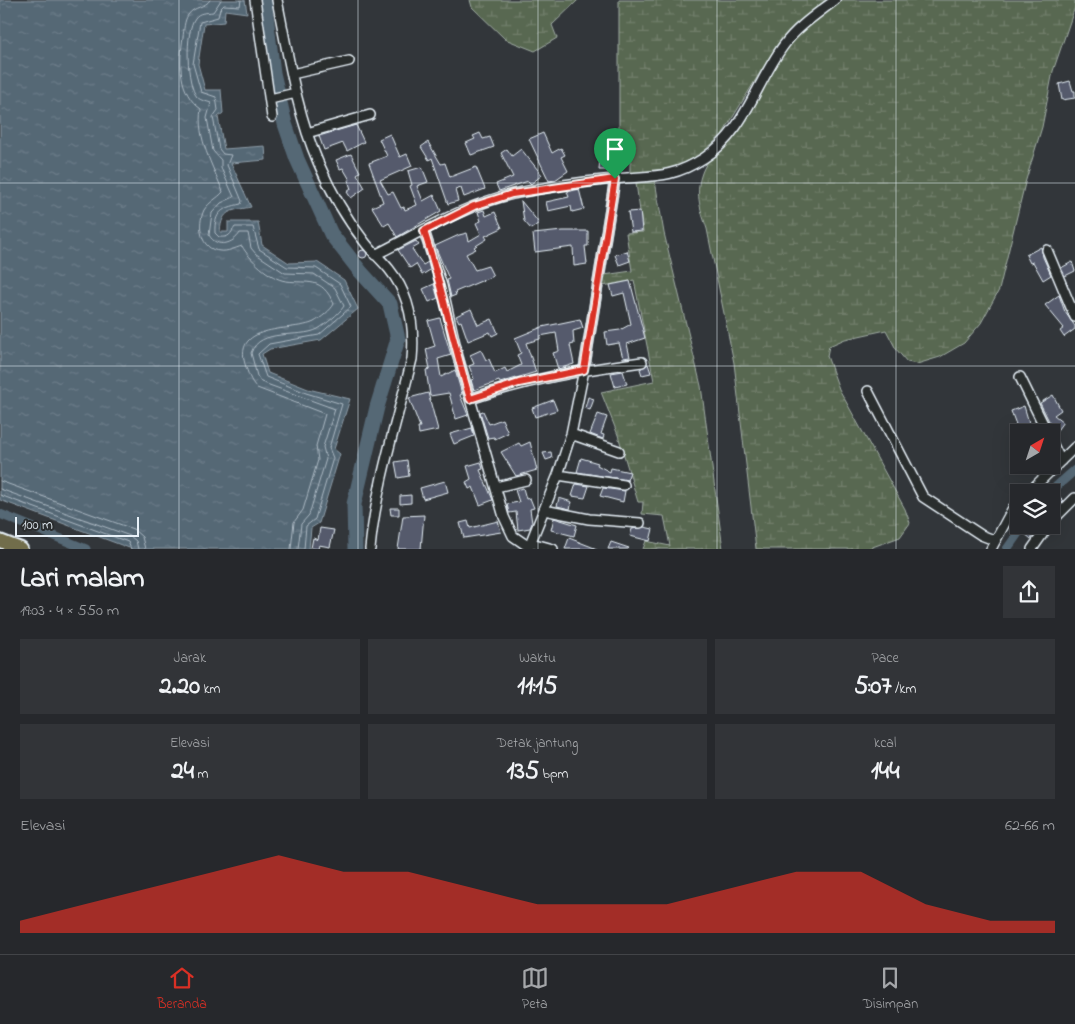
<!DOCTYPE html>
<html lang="id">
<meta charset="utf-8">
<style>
:root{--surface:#26282c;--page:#323438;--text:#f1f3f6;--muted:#a4a6a9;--line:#424448;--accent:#d93025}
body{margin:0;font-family:"Indie Flower",sans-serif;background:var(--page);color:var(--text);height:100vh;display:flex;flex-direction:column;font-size:19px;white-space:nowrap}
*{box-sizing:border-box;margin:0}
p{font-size:16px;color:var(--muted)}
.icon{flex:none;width:28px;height:28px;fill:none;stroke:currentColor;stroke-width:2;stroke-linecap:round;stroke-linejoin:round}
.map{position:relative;height:549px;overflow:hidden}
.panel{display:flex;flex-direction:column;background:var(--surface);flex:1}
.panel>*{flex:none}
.needle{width:32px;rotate:39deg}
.tools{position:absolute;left:1010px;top:424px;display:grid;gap:10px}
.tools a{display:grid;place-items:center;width:50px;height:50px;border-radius:0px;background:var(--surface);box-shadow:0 5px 20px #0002,0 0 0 1px var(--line);font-size:25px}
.scale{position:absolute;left:15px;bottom:12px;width:124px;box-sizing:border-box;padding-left:5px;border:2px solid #e8f1f8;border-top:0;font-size:14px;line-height:18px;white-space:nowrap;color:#e8f1f8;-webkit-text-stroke:4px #2a2d2e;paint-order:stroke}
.pin{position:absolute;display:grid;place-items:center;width:42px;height:42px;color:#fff;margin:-51px -21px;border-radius:50% 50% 50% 0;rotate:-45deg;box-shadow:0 0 5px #0007}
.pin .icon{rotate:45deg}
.round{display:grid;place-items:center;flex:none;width:52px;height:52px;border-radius:0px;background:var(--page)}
.overview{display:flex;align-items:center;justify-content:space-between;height:85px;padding:0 20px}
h1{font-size:28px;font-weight:700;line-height:38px}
.stats{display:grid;grid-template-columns:repeat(3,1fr);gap:8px;height:85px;padding:5px 20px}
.stats div{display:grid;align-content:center;border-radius:0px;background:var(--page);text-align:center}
.stats b{font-size:25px;font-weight:700}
.stats small{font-size:14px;font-weight:400}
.stats p{font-size:14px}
.chart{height:140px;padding:10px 20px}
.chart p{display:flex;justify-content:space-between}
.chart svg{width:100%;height:90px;margin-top:5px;fill:var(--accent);opacity:.7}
.tabs{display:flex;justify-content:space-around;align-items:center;height:70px;border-top:1px solid var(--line);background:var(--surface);font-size:14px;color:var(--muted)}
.tabs a{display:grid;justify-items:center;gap:2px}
.tabs .active{color:var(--accent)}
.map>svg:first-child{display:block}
.wetland{fill:url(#wetland-marsh);stroke:#a0aca4}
.water{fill:url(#water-ripples);stroke:#8f9ea9}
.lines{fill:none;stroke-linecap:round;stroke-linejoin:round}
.shore{stroke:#adbac4;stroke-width:1}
.canal{stroke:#546775;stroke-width:9}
.river{stroke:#546775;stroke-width:15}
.building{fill:#545a6c;stroke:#e8f1f8}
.minor-casing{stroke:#e8f1f8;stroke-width:12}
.highway-casing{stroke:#e8f1f8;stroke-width:16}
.minor{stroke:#2a2d2e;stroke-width:9}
.highway{stroke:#716d4b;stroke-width:12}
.route-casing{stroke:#fff;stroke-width:10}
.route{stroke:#d93025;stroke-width:6}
.grid{fill:none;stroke:#e8f1f8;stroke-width:1;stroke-opacity:0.55}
</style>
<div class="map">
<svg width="1075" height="549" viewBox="0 0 1075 549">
<defs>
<pattern id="wetland-marsh" width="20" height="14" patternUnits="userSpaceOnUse" patternTransform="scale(1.25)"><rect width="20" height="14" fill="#596851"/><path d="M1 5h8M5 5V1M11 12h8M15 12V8" fill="none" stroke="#717e6b"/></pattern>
<pattern id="water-ripples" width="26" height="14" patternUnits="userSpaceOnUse" patternTransform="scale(1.25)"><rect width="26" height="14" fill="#546775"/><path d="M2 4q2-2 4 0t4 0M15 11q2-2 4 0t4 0" fill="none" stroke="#6d7d89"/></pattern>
</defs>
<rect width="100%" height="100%" fill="#32363a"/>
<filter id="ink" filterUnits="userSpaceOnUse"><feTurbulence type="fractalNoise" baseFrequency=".02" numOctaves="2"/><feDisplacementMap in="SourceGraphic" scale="10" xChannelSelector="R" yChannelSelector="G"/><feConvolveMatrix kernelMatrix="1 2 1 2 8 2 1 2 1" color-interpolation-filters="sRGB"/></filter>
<g filter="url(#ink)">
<path class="wetland" d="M470,0H578L552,25L557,38L535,51L505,39L472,7Z
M619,0H826L778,43L722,135L695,159L679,168L630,174V147L619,146Z
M840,0H1075V7L1053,71L1042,127L1025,183L999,290L981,323L964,343L940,357L917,364L907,362L896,349L886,330L845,339L829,346L827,356L839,389L905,509L910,523L900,537L867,549H756L734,363L707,229C701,211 695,195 701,176C707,154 731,140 743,122C760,98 770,69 788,46C803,28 822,14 840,0Z
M655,181L664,233L701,386L723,549H643L646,541L670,546L664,516L642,514L643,502H638L618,435L601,392L654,381L634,280L603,286L604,275L632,271L626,233L643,232L636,183Z"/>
<path class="water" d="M0,0H245L247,13L225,10L224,22L204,24L198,64L205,90H221L223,113L218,117L224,149L265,146L266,160L231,163L251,207C231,211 222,209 220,232H228V222H258L262,245L289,263L317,262L344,280L358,309L321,340L270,349L262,354L268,373L308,389L350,399L334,449L340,454L319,523L311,528L309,549H132L0,500Z"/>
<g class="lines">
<path class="shore" d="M210,0C205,8 194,6 188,15C184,21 184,30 183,37C179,63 178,93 201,109C196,138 213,166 223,192C218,198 209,202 204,210C197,225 200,250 220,251C228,252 235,248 242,246C249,259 270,279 286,281C309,284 321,276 334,304C331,310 321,318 314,322C294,332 233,322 245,364C248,373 250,381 257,388L325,414L316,446L318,460L303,510L294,522L291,549
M221,0L213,12C206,13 199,12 195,18C185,31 186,84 197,97C201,101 206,101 211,103L207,118L213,151L221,160V168L234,197L221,203L212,213L209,235C217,249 233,244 240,233H248L251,248L256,254L285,273L314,274L335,288L344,306C339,314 326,324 318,329C299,339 260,327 251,353L257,376L261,382L335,409L323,447L326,459L309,515L301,524L298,549
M241,0L240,6L224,5L220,9L218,17L200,22L193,64L201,92L216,97L218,110L213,117L219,149L223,154L231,155L227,165L242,201L241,204C222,208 214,212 215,233L219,237C230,238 230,234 235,227H253L259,249L287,267L316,268L340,284L351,307L319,335L269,344L258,354L266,377L306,393L342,404L329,448L333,458L315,519L306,526L304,549
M0,481L133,529L142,537L145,549
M0,489L130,536L136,541L138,549
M0,495L128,542L131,549"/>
<path class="canal" d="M1050,492L1075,470
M0,514L86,549
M1007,549L1024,525"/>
<path class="river" d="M264,0L273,73L285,124L297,159L331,234L360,271L390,304L398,339L377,407L354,504L355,549"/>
</g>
<path class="building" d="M1070,81L1073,91H1075V98L1062,100L1059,84Z
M356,125L364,142L347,151L343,143L324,150L319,136Z
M480,133L483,139L490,137L494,147L471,155L466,143L475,139L473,136Z
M543,133L552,153L561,148L565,155L561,157L568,171L555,180L549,181L529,139Z
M390,134L400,157L407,154L412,166L380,180L388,194L393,192L401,208L404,207L405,210L417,205L410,186L412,185L408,171L422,167L428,182L417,186L423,201L434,195L441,211L397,237L389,223L384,226L372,207L383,202L369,163L387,156L379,139Z
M428,142L441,164L445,163L450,177L476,167L485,189L464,197L461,188L455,190L458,201L448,204L432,158L429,160L421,147Z
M507,149L512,156L521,149L542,175L531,184L528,181L499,191L496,184L513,177L501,153Z
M351,154L360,172L357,174L365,188L351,198L347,192L351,189L348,180H350L343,168L340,169L336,160Z
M600,157H608L607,170H599Z
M579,189L584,209L572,212L571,206L548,211L546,202L569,197L567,192Z
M521,201L539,223L531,229L524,221Z
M484,210L486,216L495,212L502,228L485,236L487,239L474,247L476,249L466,254L475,270L488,266L493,276L455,292L456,295L451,297L447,280L449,279L435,246L459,235L467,233L469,241L481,234L476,223L481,221L478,212Z
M640,211L642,231L631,232L628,212Z
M563,231H588V246H585L587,264L574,266L573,247L535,252L533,234Z
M416,241L419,245L412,249L423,265L428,262L430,270L422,275L416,264L410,268L398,250Z
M1041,247L1043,257L1051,275L1043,280L1033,262L1030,263L1026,255Z
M359 254a4 4 0 1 1 8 0a4 4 0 1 1-8 0Z
M627,251L630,261L619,265L615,255Z
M1072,262L1075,271L1065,276L1061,268Z
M630,281L645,338L627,344L630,357L623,358L619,343L607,345L605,332L620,330L631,324L624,293L613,296L610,285Z
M434,284L438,298L429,302L423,289Z
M1059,295L1065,312L1075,326V329L1064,337L1060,331L1064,328L1045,305Z
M471,309L478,325L492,319L498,333L492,336L490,332L468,341L461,321L459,322L456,316Z
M440,318L451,355L438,359L441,377L455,370L462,394L460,395L468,415L456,419L449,393L430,396L426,370L430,369L426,349L435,346L428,321Z
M580,319L583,328L573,331L574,344L570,345L574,364L558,369L553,353L559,351L556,333L540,336V339L526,343L536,372L500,383L499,381L474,390L471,380L474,379L469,366L474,364L470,355L481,350L486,360L489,359L495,373L505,368L507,372L521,365L517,355L521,353L515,338L542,327Z
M648,364L651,373L642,375L640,369Z
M623,371L627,384L615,387L611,373Z
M428,393L438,430L419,434L418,427H420L409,398Z
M1053,395L1061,410L1054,415L1063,422L1055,433L1040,403Z
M588,397L594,399L590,410L585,408Z
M553,400L557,410L535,417L532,408Z
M1024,406L1030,426L1018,430L1011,411Z
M483,411L489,424L502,419L508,433L495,439L494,437L488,438L480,412Z
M598,414L607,417L601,434L604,435L603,439L590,434Z
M472,428L474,436L454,444L450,434Z
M530,442L537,470L516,476L501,452L519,443L521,446Z
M551,452L552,458L546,460L543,453Z
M581,458L598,463L597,465L610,472L611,468L630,472L627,480L577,472Z
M407,460L409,476L398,478L395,462Z
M481,462L483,469L480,470L493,500L480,505L473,487L469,489L466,482L471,479L467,466Z
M445,481L448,492L423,499L420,488Z
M576,484L589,486L585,498L572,496Z
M523,488L526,499L530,498L534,508L530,509L532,523L530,528L518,530L516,512L509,513L507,504L519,502L515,490Z
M603,488L625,491L623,502L600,496Z
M411,495V503L400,504V496Z
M1059,496L1064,501L1051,513V504Z
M559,498L572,502L570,509L557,506Z
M390,508H399V515H391Z
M424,515L421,549H398L403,516Z
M554,518L577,525L574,536L551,530Z
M468,521L470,528L498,521L501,532L464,538L460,523Z
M1032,525H1041L1031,539L1024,533Z
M644,527L653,529L650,541L630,536L632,529Z
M320,528L334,530L330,547L319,545L318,549L311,548L313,538L318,540Z
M569,538L597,549H565Z
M611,542L629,548L628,549H608Z"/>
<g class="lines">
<defs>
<path id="minor" d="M255,0L272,117
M277,0C288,54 296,111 318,162C330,190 345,217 364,241C371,251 381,259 389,269C410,295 415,326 412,359C397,421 376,485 370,549
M292,74L349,61
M270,99L296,93
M307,133L370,115
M424,231L442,286L458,357L504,517L513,536L529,547
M1047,250L1075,317
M375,255C419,233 464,205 513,194C545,187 581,182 614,179C651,175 670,180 704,158C744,133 757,81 784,45C797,27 817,14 835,0
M1020,377L1047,432
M868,391L923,497L981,535L994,540
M470,399C529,379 581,370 642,362
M571,434L619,451
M1051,441L1061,461
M558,475L624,485
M496,487L526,480
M1029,492L1075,447
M544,510L589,519L640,523
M1051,522L1075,498
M531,543L553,549
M528,549L558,475L571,434L584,370L615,179
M991,549L1013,508L1019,503
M1032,549L1049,525"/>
<path id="highway" d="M0,541L21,549"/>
</defs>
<use href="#minor" class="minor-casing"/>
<use href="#highway" class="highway-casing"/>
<use href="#minor" class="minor"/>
<use href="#highway" class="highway"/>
</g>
</g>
<g class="lines" filter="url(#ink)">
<defs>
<path id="route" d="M615,179L584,370L519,383L470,399C453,343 442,286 424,231L474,206L512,194Z"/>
</defs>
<use href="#route" class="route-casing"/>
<use href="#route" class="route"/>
</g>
<path class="grid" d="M179,0V549M358,0V549M538,0V549M717,0V549M896,0V549M0,183H1075M0,366H1075"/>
</svg>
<div class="tools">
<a><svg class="needle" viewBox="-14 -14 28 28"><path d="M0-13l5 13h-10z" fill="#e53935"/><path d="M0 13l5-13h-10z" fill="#a4a6a9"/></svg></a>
<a><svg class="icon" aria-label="layers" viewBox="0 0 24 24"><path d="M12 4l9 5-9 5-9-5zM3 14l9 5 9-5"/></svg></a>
</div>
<div class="scale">100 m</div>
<div class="pin" style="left:615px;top:179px;background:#1e9e55"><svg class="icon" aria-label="arrive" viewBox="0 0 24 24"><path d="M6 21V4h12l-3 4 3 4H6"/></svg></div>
</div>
<section class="panel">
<div class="overview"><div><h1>Lari malam</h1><p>19:03 · 4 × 550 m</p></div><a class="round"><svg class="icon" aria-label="share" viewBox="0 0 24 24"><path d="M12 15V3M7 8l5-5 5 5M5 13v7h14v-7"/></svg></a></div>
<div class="stats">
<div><p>Jarak</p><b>2.20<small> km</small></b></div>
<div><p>Waktu</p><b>11:15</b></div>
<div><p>Pace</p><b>5:07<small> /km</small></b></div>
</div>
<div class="stats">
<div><p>Elevasi</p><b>24<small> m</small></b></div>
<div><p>Detak jantung</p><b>135<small> bpm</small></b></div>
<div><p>kcal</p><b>144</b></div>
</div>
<div class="chart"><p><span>Elevasi</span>62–66 m</p>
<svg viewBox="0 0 160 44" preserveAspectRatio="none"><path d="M0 44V38L10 30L20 22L30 14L40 6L50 14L60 14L70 22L80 30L90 30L100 30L110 22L120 14L130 14L140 30L150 38L160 38V44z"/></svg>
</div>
</section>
<nav class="tabs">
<a class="active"><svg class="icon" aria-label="home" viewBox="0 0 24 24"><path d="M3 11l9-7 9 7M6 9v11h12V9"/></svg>Beranda</a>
<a><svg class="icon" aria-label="map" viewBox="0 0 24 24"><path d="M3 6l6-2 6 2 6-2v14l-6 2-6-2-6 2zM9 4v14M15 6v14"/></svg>Peta</a>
<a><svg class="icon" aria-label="saved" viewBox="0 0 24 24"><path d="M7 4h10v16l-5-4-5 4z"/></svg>Disimpan</a>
</nav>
